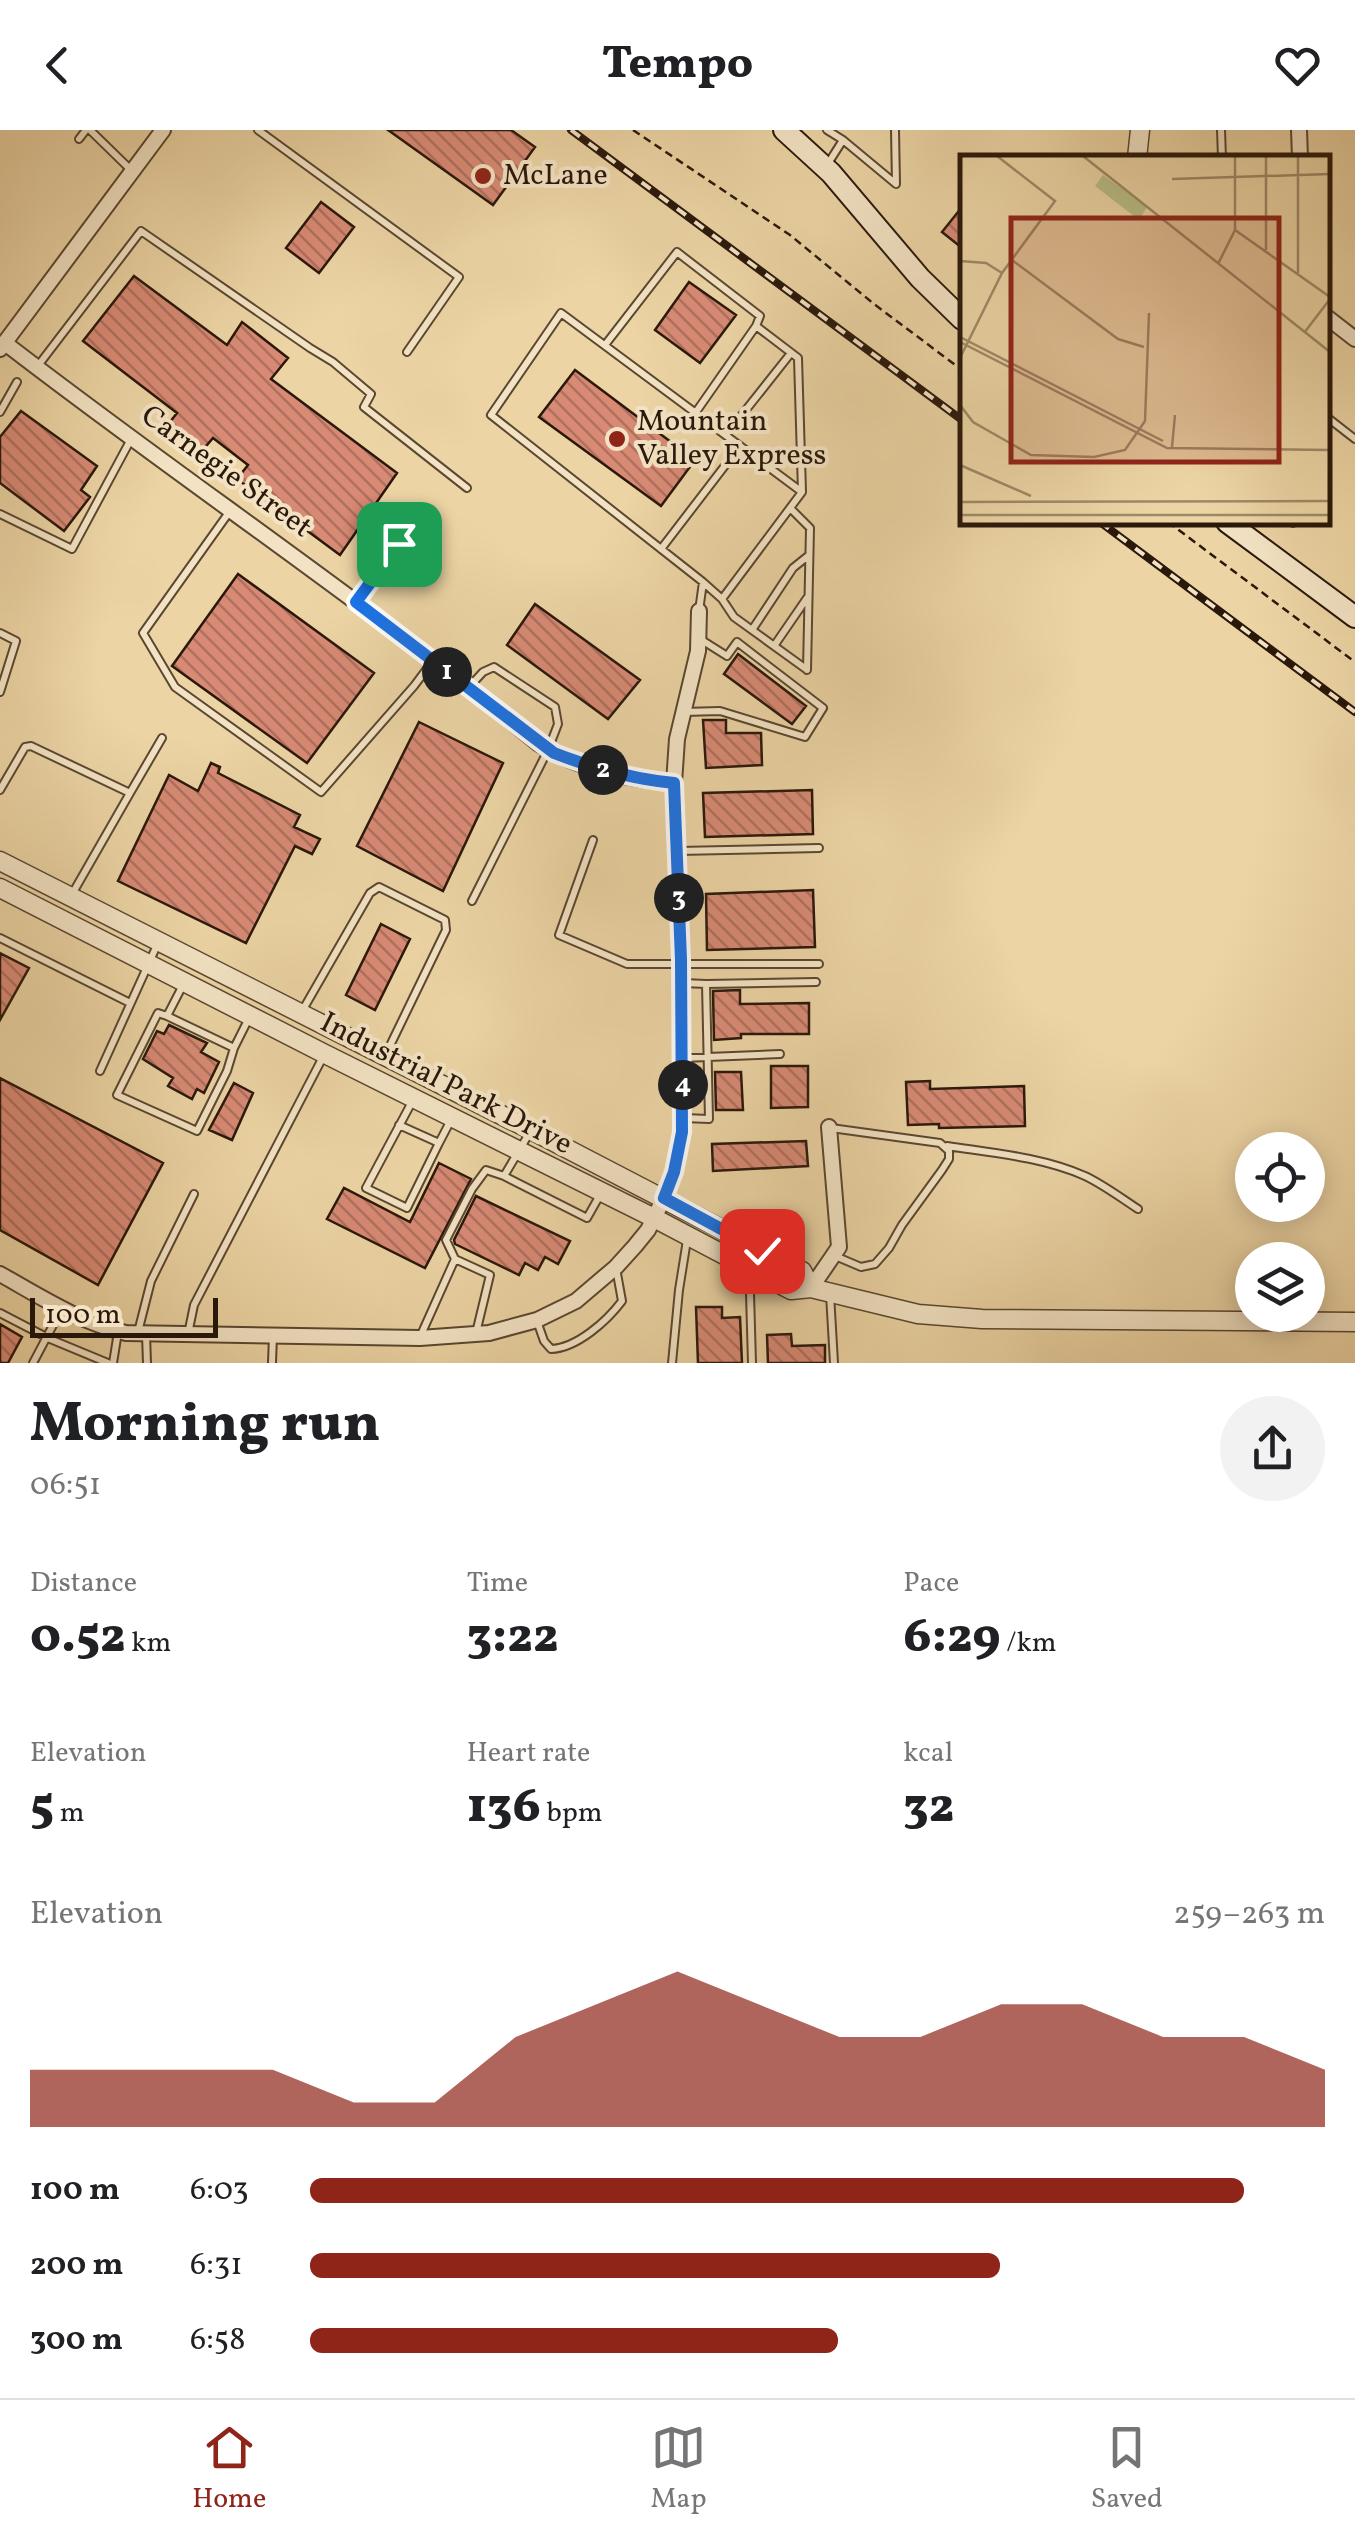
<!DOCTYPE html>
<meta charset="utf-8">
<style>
:root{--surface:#fff;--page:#f2f2f2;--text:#202124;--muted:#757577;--line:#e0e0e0;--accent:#8f2418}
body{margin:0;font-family:Vollkorn,serif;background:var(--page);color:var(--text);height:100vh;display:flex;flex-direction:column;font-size:38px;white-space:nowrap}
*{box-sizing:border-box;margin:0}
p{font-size:32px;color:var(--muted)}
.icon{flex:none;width:55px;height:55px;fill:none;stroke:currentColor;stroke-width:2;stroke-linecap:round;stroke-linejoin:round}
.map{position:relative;height:1233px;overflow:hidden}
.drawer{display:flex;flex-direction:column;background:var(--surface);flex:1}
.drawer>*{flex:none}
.buttons{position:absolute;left:1235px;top:1002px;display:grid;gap:20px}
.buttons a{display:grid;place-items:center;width:90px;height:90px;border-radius:50%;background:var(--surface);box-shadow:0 5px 25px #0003;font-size:50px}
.scale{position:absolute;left:30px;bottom:25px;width:188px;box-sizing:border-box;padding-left:10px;border:5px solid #2a180b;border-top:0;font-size:28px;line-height:35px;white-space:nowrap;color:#2a180b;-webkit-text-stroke:8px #f3e3c4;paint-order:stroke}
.pin{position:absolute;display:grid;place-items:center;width:85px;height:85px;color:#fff;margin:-42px;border-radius:20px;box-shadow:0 5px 15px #0006}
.km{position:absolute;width:50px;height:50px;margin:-25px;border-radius:50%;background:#222;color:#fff;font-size:28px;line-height:50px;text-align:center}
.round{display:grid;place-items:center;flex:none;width:105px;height:105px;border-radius:52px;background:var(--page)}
.overview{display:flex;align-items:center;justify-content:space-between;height:170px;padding:0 30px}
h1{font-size:55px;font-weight:800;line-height:75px}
.figures{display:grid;grid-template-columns:repeat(3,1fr);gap:15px;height:170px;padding:10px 30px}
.figures div{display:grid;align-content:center}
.figures b{font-size:50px;font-weight:800}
.figures small{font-size:28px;font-weight:400}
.figures p{font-size:28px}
.chart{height:280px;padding:20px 30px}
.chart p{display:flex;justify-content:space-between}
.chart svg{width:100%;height:180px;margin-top:10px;fill:var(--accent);opacity:.7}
ul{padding:0 30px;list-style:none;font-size:32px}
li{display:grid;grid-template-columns:160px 120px 1fr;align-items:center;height:75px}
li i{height:25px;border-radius:12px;background:var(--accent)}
header{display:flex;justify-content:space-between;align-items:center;height:130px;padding:0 30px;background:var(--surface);font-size:45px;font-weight:800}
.tab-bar{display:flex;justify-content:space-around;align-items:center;height:140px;border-top:2px solid var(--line);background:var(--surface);font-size:28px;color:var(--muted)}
.tab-bar a{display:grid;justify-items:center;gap:5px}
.tab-bar .active{color:var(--accent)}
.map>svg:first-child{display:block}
.building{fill:url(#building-back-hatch);stroke:#2a180b;stroke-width:2.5}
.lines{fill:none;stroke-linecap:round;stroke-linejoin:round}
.service-casing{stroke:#5a4731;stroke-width:10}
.minor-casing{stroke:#5a4731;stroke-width:18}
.tertiary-casing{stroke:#5a4731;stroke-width:21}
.secondary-casing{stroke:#2a180b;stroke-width:24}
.path{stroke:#2a180b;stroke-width:2.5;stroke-dasharray:8 5;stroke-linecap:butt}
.service{stroke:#f3e3c4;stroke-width:6}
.minor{stroke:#f3e3c4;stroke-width:14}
.tertiary{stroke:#f3e3c4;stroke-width:18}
.secondary{stroke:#f3e3c4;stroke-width:20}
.rail-casing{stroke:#2a180b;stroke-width:8}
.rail{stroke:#f3e3c4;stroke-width:4;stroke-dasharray:11;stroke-linecap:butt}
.route-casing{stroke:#fff;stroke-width:20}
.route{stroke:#1a73e8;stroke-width:12}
.poi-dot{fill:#8f2418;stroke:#f3e3c4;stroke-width:4}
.labels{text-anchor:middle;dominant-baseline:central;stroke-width:8;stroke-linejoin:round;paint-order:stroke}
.poi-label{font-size:30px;fill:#2a180b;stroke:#f3e3c4;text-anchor:start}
.street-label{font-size:30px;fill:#2a180b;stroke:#f3e3c4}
.inset-road{fill:none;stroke:#9e8967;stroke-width:2.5}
.view{fill:#8f2418;fill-opacity:0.15;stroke:#8f2418;stroke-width:5}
.inset-edge{fill:none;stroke:#2a180b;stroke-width:5}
</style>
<header><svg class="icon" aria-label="back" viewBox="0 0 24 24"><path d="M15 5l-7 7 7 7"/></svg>Tempo<svg class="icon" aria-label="heart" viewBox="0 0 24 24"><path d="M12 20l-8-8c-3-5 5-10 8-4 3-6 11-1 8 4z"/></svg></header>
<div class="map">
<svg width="1355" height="1233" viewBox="0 0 1355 1233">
<defs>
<pattern id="building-back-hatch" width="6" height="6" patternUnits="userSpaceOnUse" patternTransform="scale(2.5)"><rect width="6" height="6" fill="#d88a75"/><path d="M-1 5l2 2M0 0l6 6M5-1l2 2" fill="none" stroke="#af705e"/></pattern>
</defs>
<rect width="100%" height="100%" fill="#ecd4a4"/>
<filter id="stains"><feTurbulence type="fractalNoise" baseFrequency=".002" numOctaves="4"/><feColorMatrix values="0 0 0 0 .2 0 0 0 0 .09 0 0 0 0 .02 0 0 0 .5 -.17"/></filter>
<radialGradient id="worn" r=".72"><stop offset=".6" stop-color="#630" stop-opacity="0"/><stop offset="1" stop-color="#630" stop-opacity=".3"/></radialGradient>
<path class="building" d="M388,0H511L535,17L493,75Z
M321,72L354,97L319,143L286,118Z
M962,77V118L942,102Z
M134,146L227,215L242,192L288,228L271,249L397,343L340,425L237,349L248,335L213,308L201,322L166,297L177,283L83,211Z
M689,152L736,185L700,233L655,200Z
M575,240L695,330L661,376L539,287Z
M21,281L97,336L81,360L90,367L64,401L0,353V307Z
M238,444L374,543L307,633L172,536Z
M535,474L640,550L608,589L507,515Z
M738,524L806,576L792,594L724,544Z
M703,590H726V603H761L762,635L706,638Z
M419,592L503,633L443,761L357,716Z
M211,633L220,637L218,643L300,685L294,697L320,709L312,724L295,716L246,813L118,751L169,645L198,661Z
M812,660L813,704L705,707L703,663Z
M813,760L815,817L707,820L706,764Z
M381,794L410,809L375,880L346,865Z
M0,823L29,838L0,890Z
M740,860V874L809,873V904H741V908L714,910L713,861Z
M169,895L207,913L201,922L219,932L204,963L197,959L192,969L168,956L173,948L143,929L157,901L164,904Z
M771,936H808V977L771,978Z
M715,942H741L743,980H716Z
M0,948L163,1033L98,1155L0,1100Z
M930,951V959L1024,956L1025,996L939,998V994L908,995L906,952Z
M234,953L253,963L232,1010L209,1000Z
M806,1011L808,1036L713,1041L712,1014Z
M439,1033L471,1049L425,1138L327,1089L344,1058L410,1092Z
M476,1066L570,1111L558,1134L545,1127L538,1140L525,1133L519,1145L455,1114L454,1110Z
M696,1177H722V1188L740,1187L742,1233H698Z
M0,1194L22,1207L8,1233H0Z
M791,1204L792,1216L825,1215V1233H768L767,1205Z"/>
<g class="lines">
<defs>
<path id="service" d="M90,0L132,41
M258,0L459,147L407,222
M827,0L843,10L896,54L895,0
M1221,0L1222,28
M79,9L86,0
M829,32L843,10
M605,215L677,122L760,186L756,196L696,282
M37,237L141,101L310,218L333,232L371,264L364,277L467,358
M0,282L17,252
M1328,288L1355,309
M726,305L791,223
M790,378L810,398L807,540
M230,381L143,503L175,557L321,662L414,556L432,532
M0,384L72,419L130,311
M1293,392V393
M661,419L740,316
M704,453L722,469L802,362L798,228L756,196
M722,469L734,487L806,539
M356,471L399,415
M699,481L703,452L491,285L561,183L802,362
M752,500L793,438L808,426
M0,503L16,511L0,562
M774,516L807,468
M470,556L483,542L494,537L555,577L558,594L548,620L472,771
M683,582L720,581L805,607L823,578L737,512L727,526L700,509
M0,660L25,617L31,616L130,663L162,608
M593,710L559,805L627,834H819
M678,721L819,718
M71,766L130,663
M0,808L130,873
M683,853L706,854L709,989L684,988
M706,854L816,852
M301,883L370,763L379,757L445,790L446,800L385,926
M167,886L158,883L117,965L197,1001L227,941L234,918L167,886L184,853
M234,918L249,888
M683,928L780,924
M100,941L158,813
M399,995L439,1013L407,1078L366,1058L413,970
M831,998L940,1013L949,1021V1029L942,1040L902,1095L889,1118L875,1134L861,1137L835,1126
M439,1013L452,988
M947,1016C993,1023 1042,1027 1085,1046C1104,1055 1121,1068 1138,1079
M504,1046L587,1088L600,1065
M455,1129L490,1145L476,1203
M830,1164L834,1233
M0,1183L50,1209L108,1233
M537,1191L544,1211L551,1219C577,1218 607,1191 622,1171L616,1138
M138,1202L151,1151L194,1064
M146,1204L147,1233
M188,1204L194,1175L324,925
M420,1207L455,1129L446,1110L472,1059L486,1040L504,1046L530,1002
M33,1233L61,1180
M113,1233L118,1202
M272,1233L273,1205
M672,1233L679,1160L687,1110
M752,1233L750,1163L772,1126"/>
<path id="minor" d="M1299,0L1300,28
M1328,188L1355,209
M5,213C181,349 367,473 539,614C578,639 628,649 674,653
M0,219L163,0
M0,1144C41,1167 79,1192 126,1203L420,1208L489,1203L537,1190L576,1171L616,1137L635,1116L648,1100L664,1068L674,1042L682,1002L681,830L674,653L677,609L698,521L699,481
M811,1158L839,1117L829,997"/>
<path id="tertiary" d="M1137,28L1140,0
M0,731L531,1000L802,1141L811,1158
M0,758L325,924L654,1088L791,1160L811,1158L918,1184L982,1189L1355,1192"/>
<path id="secondary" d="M784,0L831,43L920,148L962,189
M1227,392L1355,487"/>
</defs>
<use href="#service" class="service-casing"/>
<use href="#minor" class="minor-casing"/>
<use href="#tertiary" class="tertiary-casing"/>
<use href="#secondary" class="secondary-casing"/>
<path class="path" d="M633,0L790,105L874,174L962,240
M1168,392L1355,532"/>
<use href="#service" class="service"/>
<use href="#minor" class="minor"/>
<use href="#tertiary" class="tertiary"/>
<use href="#secondary" class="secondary"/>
<defs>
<path id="rail" d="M571,0L962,290
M1100,392L1355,582"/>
</defs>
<use href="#rail" class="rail-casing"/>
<use href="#rail" class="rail"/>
</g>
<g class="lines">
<defs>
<path id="route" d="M399,414L356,472L554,623C593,638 632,649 674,653L681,830L682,1002L674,1042L664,1068L762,1121"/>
</defs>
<use href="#route" class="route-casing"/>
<use href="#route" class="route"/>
</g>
<g class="poi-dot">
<circle cx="483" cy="46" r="10"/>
<circle cx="617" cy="309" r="10"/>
</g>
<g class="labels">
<g class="poi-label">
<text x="503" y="46">McLane</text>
<text x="637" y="292">Mountain<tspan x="637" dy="34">Valley Express</tspan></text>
</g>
<g class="street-label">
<text transform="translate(226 342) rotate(36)">Carnegie Street</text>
<text transform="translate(446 954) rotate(27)">Industrial Park Drive</text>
</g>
</g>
<g transform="translate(960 25)">
<rect width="370" height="370" fill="#ecd4a4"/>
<path d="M143,20L187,52L179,65L135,31Z" fill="#b7bd86"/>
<path class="inset-road" d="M123,1L370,197M306,1V95M212,24L370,19M275,75L370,142M52,105L158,184L184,192M0,106L26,108L42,118M258,109L275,75V1M338,118V1M344,178L370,144M0,182L203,286M0,187L207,293L370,295M0,203L42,118L95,46L37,1M0,250L13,267L71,300L134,302L165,295L185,266L189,158M212,292L215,260M0,310L71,341M0,347L370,346M0,360H370"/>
<path class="view" d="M51,63H319V307H51Z"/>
<rect width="370" height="370" class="inset-edge"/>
</g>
<rect width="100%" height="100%" filter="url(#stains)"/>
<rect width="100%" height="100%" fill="url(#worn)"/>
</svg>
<div class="buttons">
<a><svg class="icon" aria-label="locate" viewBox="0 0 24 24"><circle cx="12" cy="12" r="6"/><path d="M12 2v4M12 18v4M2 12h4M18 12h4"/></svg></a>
<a><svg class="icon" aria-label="layers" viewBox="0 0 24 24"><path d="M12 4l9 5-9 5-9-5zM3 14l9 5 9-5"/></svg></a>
</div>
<div class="scale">100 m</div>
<div class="pin" style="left:399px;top:414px;background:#1e9e55"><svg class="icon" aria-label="arrive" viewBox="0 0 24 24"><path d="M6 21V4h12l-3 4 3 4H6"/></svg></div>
<div class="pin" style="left:762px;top:1121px;background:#d93025"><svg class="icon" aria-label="check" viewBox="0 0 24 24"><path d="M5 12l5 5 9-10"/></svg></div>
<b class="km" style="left:447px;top:542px">1</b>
<b class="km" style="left:603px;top:640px">2</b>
<b class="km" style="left:679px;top:768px">3</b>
<b class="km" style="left:683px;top:955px">4</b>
</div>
<section class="drawer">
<div class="overview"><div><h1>Morning run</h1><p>06:51</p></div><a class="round"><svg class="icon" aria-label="share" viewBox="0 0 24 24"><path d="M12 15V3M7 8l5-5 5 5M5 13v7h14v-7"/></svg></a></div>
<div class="figures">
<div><p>Distance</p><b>0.52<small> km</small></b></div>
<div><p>Time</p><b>3:22</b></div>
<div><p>Pace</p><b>6:29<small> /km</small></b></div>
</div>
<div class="figures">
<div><p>Elevation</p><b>5<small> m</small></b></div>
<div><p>Heart rate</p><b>136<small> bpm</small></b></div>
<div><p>kcal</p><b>32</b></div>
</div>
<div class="chart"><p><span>Elevation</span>259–263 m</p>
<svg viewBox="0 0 160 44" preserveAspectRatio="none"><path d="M0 44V30L10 30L20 30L30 30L40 38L50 38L60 22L70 14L80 6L90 14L100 22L110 22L120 14L130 14L140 22L150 22L160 30V44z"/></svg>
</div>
<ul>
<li><b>100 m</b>6:03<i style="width:92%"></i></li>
<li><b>200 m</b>6:31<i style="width:68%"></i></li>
<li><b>300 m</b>6:58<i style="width:52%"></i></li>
</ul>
</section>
<nav class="tab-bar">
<a class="active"><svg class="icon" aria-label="home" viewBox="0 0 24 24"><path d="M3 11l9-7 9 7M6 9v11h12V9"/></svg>Home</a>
<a><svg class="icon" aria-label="map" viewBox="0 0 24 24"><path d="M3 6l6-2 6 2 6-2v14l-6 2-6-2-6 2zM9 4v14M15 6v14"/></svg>Map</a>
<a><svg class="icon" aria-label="saved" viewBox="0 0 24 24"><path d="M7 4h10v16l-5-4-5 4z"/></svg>Saved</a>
</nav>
